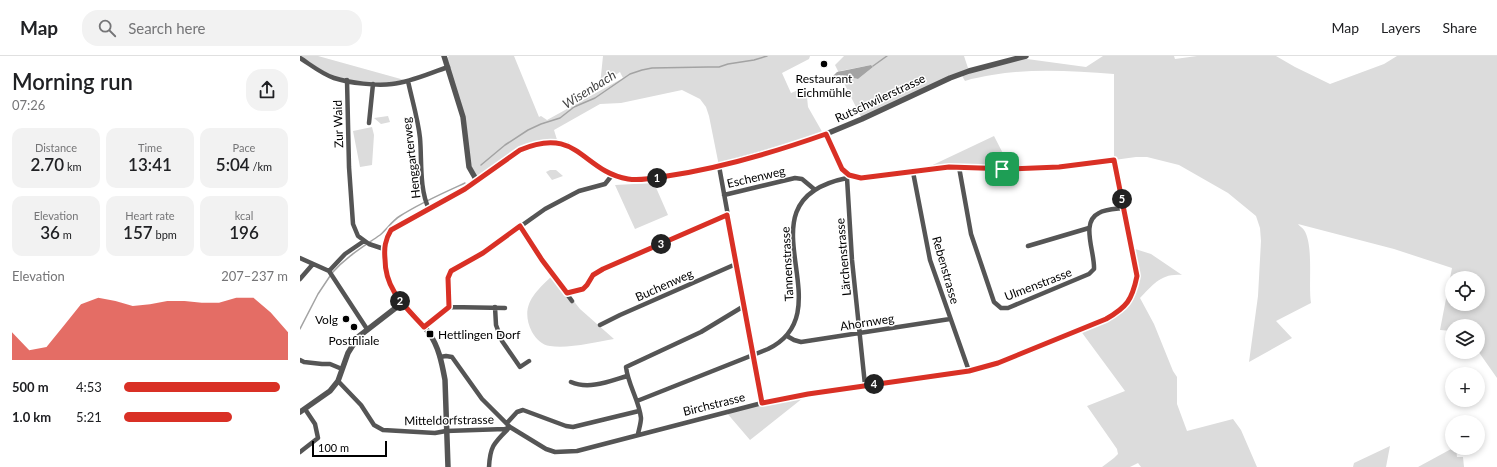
<!DOCTYPE html>
<meta charset="utf-8">
<style>
:root{--surface:#fff;--page:#f2f2f2;--text:#202124;--muted:#757577;--line:#e0e0e0;--accent:#d93025}
body{margin:0;font-family:Lato,sans-serif;background:var(--page);color:var(--text);height:100vh;display:flex;flex-direction:column;font-size:15px;white-space:nowrap}
*{box-sizing:border-box;margin:0}
p{font-size:13px;color:var(--muted)}
.icon{flex:none;width:22px;height:22px;fill:none;stroke:currentColor;stroke-width:2;stroke-linecap:round;stroke-linejoin:round}
.map{position:relative;flex:1;overflow:hidden}
.side{display:flex;flex-direction:column;background:var(--surface);width:300px}
.side>*{flex:none}
.tools{position:absolute;left:1145px;top:215px;display:grid;gap:8px}
.tools a{display:grid;place-items:center;width:40px;height:40px;border-radius:50%;background:var(--surface);box-shadow:0 2px 6px #0003;font-size:20px}
.scale{position:absolute;left:12px;bottom:10px;width:75px;box-sizing:border-box;padding-left:4px;border:2px solid #000;border-top:0;font-size:11px;line-height:14px;white-space:nowrap;color:#000;-webkit-text-stroke:3px #fff;paint-order:stroke}
.pin{position:absolute;display:grid;place-items:center;width:34px;height:34px;color:#fff;margin:-17px;border-radius:8px;box-shadow:0 2px 6px #0006}
.km{position:absolute;width:20px;height:20px;margin:-10px;border-radius:50%;background:#222;color:#fff;font-size:11px;line-height:20px;text-align:center}
.round{display:grid;place-items:center;flex:none;width:42px;height:42px;border-radius:16px;background:var(--page)}
.overview{display:flex;align-items:center;justify-content:space-between;height:68px;padding:0 12px}
h1{font-size:22px;font-weight:600;line-height:30px}
.metrics{display:grid;grid-template-columns:repeat(3,1fr);gap:6px;height:68px;padding:4px 12px}
.metrics div{display:grid;align-content:center;border-radius:10px;background:var(--page);text-align:center}
.metrics b{font-size:17px;font-weight:600}
.metrics small{font-size:11px;font-weight:400}
.metrics p{font-size:11px}
.chart{height:112px;padding:8px 12px}
.chart p{display:flex;justify-content:space-between}
.chart svg{width:100%;height:72px;margin-top:4px;fill:var(--accent);opacity:.7}
ul{padding:0 12px;list-style:none;font-size:13px}
li{display:grid;grid-template-columns:64px 48px 1fr;align-items:center;height:30px}
li i{height:10px;border-radius:5px;background:var(--accent)}
header{display:flex;align-items:center;gap:24px;box-sizing:border-box;height:56px;padding:0 20px;background:var(--surface);border-bottom:1px solid var(--line)}
header strong{font-size:19px}
nav{display:flex;gap:22px;margin-inline-start:auto;font-size:14px}
.search{width:280px;height:36px;background:var(--page);display:flex;align-items:center;gap:10px;box-sizing:border-box;padding:0 14px;border-radius:16px;color:var(--muted);font-size:15px}
main{display:flex;flex:1;min-height:0}
.map>svg:first-child{display:block}
.green{fill:#dcdcdc;fill-rule:evenodd}
.water{fill:#a3a3a3}
.lines{fill:none;stroke-linecap:round;stroke-linejoin:round}
.stream{stroke:#a3a3a3;stroke-width:1.5}
.minor{stroke:#555;stroke-width:4.5}
.tertiary{stroke:#555;stroke-width:5.5}
.route-casing{stroke:#fff;stroke-width:8}
.route{stroke:#d93025;stroke-width:5}
.poi-dot{fill:#000;stroke:#fff;stroke-width:1.5}
.labels{text-anchor:middle;dominant-baseline:central;stroke-width:3;stroke-linejoin:round;paint-order:stroke}
.poi-label{font-size:12px;fill:#000;stroke:#fff}
.street-label{font-size:12px;fill:#000;stroke:#fff}
.water-label{font-size:13px;font-style:italic;fill:#444;stroke:#fff}
</style>
<header>
<strong>Map</strong>
<div class="search"><svg class="icon" aria-label="search" viewBox="0 0 24 24"><circle cx="10" cy="10" r="6"/><path d="M15 15l6 6"/></svg>Search here</div>
<nav><a>Map</a><a>Layers</a><a>Share</a></nav>
</header>
<main>
<section class="side">
<div class="overview"><div><h1>Morning run</h1><p>07:26</p></div><a class="round"><svg class="icon" aria-label="share" viewBox="0 0 24 24"><path d="M12 15V3M7 8l5-5 5 5M5 13v7h14v-7"/></svg></a></div>
<div class="metrics">
<div><p>Distance</p><b>2.70<small> km</small></b></div>
<div><p>Time</p><b>13:41</b></div>
<div><p>Pace</p><b>5:04<small> /km</small></b></div>
</div>
<div class="metrics">
<div><p>Elevation</p><b>36<small> m</small></b></div>
<div><p>Heart rate</p><b>157<small> bpm</small></b></div>
<div><p>kcal</p><b>196</b></div>
</div>
<div class="chart"><p><span>Elevation</span>207–237 m</p>
<svg viewBox="0 0 160 44" preserveAspectRatio="none"><path d="M0 44V27L10 38L20 36L30 23L40 10L50 6L60 8L70 11L80 10L90 8L100 8L110 9L120 9L130 6L140 6L150 15L160 27V44z"/></svg>
</div>
<ul>
<li><b>500 m</b>4:53<i style="width:95%"></i></li>
<li><b>1.0 km</b>5:21<i style="width:66%"></i></li>
</ul>
</section>
<div class="map">
<svg width="1197" height="411" viewBox="0 0 1197 411">
<rect width="100%" height="100%" fill="#fff"/>
<path class="green" d="M0,0H18L108,25L73,28L34,22Z
M149,0H214L239,61L241,60L247,64L323,22L320,16L300,29L303,0H510L509,3L482,17L491,37L506,31L508,51L524,79L419,110L409,60L406,51L400,43L382,34L321,47L300,48L254,74L258,87L228,91L177,125L173,119L166,81L146,3Z
M544,0H664L669,15L725,0L727,3L786,11L803,0H874L875,3L897,0H976L995,11L1030,28L1084,8L1097,0H1197V322L1178,295V270H1152V275L1140,274L1152,212L1094,193L998,168C999,170 1003,172 1004,174C1014,189 1008,229 1011,247L976,265L992,282L949,306L958,240L961,185L960,172L956,160L928,137L879,109L847,101H836L814,104V18C773,15 732,12 692,19C682,21 673,22 665,25L661,18L562,63L535,9ZM571,9L573,11L558,23L548,20L540,15ZM1152,222H1178V248H1152Z
M88,60L90,66L81,68L74,62Z
M72,71L74,79L72,109L60,111L53,75Z
M694,80L711,113L659,111L620,115Z
M250,114H256L263,120L252,124L246,116Z
M354,127L368,159L335,173L315,129Z
M832,192L851,198L882,219C861,217 853,229 840,242L854,268L873,315L877,321V348L887,375L933,363L941,374L957,411H841L838,407L830,411H802L814,402L818,398L817,393L787,350L825,335L780,274L821,254L833,239L837,220Z
M253,219L280,253L314,283C296,286 268,293 250,290C242,289 236,283 232,276C219,250 235,236 253,219Z
M508,338L450,384L426,356Z
M1090,390L1086,411H1053L1054,407Z
M1153,392H1156L1157,401H1163L1164,411H1118Z"/>
<path class="water" d="M571,9L573,11L558,23L541,19L533,20L537,16Z"/>
<g class="lines">
<path class="stream" d="M573,10L587,0
M181,109L205,89L228,74L241,68L260,62L274,51L295,42L330,18L342,14L352,12L408,11H419L428,8L454,4L467,0
M32,217C46,201 63,191 80,179C87,173 92,165 100,160C120,147 143,137 165,127
M0,273L18,238L30,220"/>
<path class="minor" d="M0,2C11,9 22,18 34,22C50,27 76,30 92,28C111,26 130,17 148,11
M47,24L49,111L53,168L58,180L69,188L84,193
M108,25C112,44 118,63 120,82C122,104 119,133 129,153
M69,67L73,28
M526,78L542,113L549,119L547,122L552,204L565,329
M419,110L462,347
M659,111L671,178L694,246L701,252H708L789,218L794,213C795,196 780,166 799,157C805,153 816,153 824,152
M613,116L630,204L669,315
M424,139L495,122L502,123L514,133
M220,170L242,204L272,245
M728,190L789,172
M0,202L29,215L67,273
M29,215L45,198L64,185
M0,223L13,208
M267,237L283,233L287,229L293,219L303,213L427,159
M149,251L205,252
M195,251L196,269L202,285L220,311L229,305
M300,269L320,259L436,208
M124,271L149,251L148,222L149,218L154,212L183,197L245,153L279,135L305,128L313,118
M487,280L494,284L501,286L650,263
M140,301L146,300L152,301L182,343L210,371L246,393L255,396L277,395L462,347L508,338L669,315L698,307L806,263C827,251 832,244 837,220L814,104L759,111L711,113L649,111L561,122L549,119
M0,304L4,306L22,308H30L42,313
M38,325L61,349L74,369L83,374L135,377L146,375L205,373L210,371
M271,326C289,334 310,325 327,320
M337,345L468,293C548,254 433,145 547,122
M207,367L217,356L223,354L266,370L273,371L339,355
M338,378C339,373 341,367 341,362C339,344 328,329 326,311L401,276L444,250
M0,396L18,382L15,368L5,353
M189,411C190,390 194,387 209,372"/>
<path class="tertiary" d="M144,0L163,61L169,111L177,125
M0,356L30,335L38,325L48,297L58,281L102,247
M148,411L145,324C142,308 139,291 129,277C111,251 86,240 85,203C84,192 85,184 91,174L165,133L220,94L238,88L258,87L267,89L274,93L306,115L321,122L340,124L377,119L419,110L504,86L526,78L562,63L650,22L669,15L726,0"/>
</g>
<g class="lines">
<defs>
<path id="route" d="M526,78L542,113L549,119L561,122L649,111L711,113L759,111L814,104L837,220C832,244 827,251 806,263L698,307L669,315L508,338L462,347L427,159L303,213L293,219L287,229L283,233L267,237L242,204L220,170L183,197L151,215L148,222L149,251L124,271C105,250 85,234 85,203C84,192 85,184 91,174L165,133L220,94C278,69 282,115 328,123C341,125 355,122 367,120C421,112 475,96 526,78Z"/>
</defs>
<use href="#route" class="route-casing"/>
<use href="#route" class="route"/>
</g>
<g class="poi-dot">
<circle cx="524" cy="8" r="4"/>
<circle cx="46" cy="263" r="4"/>
<circle cx="54" cy="271" r="4"/>
<rect x="126" y="274" width="8" height="8" rx="2"/>
</g>
<g class="labels">
<g class="poi-label">
<text x="524" y="22">Restaurant<tspan x="524" dy="14">Eichmühle</tspan></text>
<text x="38" y="263" text-anchor="end">Volg</text>
<text x="138" y="278" text-anchor="start">Hettlingen Dorf</text>
<text x="54" y="284">Postfiliale</text>
</g>
<g class="street-label">
<text transform="translate(580 42) rotate(-25)">Rutschwilerstrasse</text>
<text transform="translate(38 68) rotate(-92)">Zur Waid</text>
<text transform="translate(111 102) rotate(-97)">Henggarterweg</text>
<text transform="translate(456 121) rotate(-13)">Eschenweg</text>
<text transform="translate(543 201) rotate(-95)">Lärchenstrasse</text>
<text transform="translate(487 208) rotate(-93)">Tannenstrasse</text>
<text transform="translate(646 214) rotate(74)">Rebenstrasse</text>
<text transform="translate(738 228) rotate(-21)">Ulmenstrasse</text>
<text transform="translate(364 229) rotate(-24)">Buchenweg</text>
<text transform="translate(567 266) rotate(-9)">Ahornweg</text>
<text transform="translate(414 348) rotate(-14)">Birchstrasse</text>
<text transform="translate(149 364) rotate(-1)">Mitteldorfstrasse</text>
</g>
<g class="water-label">
<text transform="translate(289 33) rotate(-32)">Wisenbach</text>
</g>
</g>
</svg>
<div class="tools">
<a><svg class="icon" aria-label="locate" viewBox="0 0 24 24"><circle cx="12" cy="12" r="6"/><path d="M12 2v4M12 18v4M2 12h4M18 12h4"/></svg></a>
<a><svg class="icon" aria-label="layers" viewBox="0 0 24 24"><path d="M12 4l9 5-9 5-9-5zM3 14l9 5 9-5"/></svg></a>
<a>+</a>
<a>−</a>
</div>
<div class="scale">100 m</div>
<div class="pin" style="left:702px;top:113px;background:#1e9e55"><svg class="icon" aria-label="arrive" viewBox="0 0 24 24"><path d="M6 21V4h12l-3 4 3 4H6"/></svg></div>
<b class="km" style="left:357px;top:122px">1</b>
<b class="km" style="left:100px;top:245px">2</b>
<b class="km" style="left:361px;top:188px">3</b>
<b class="km" style="left:574px;top:328px">4</b>
<b class="km" style="left:822px;top:143px">5</b>
</div>
</main>
